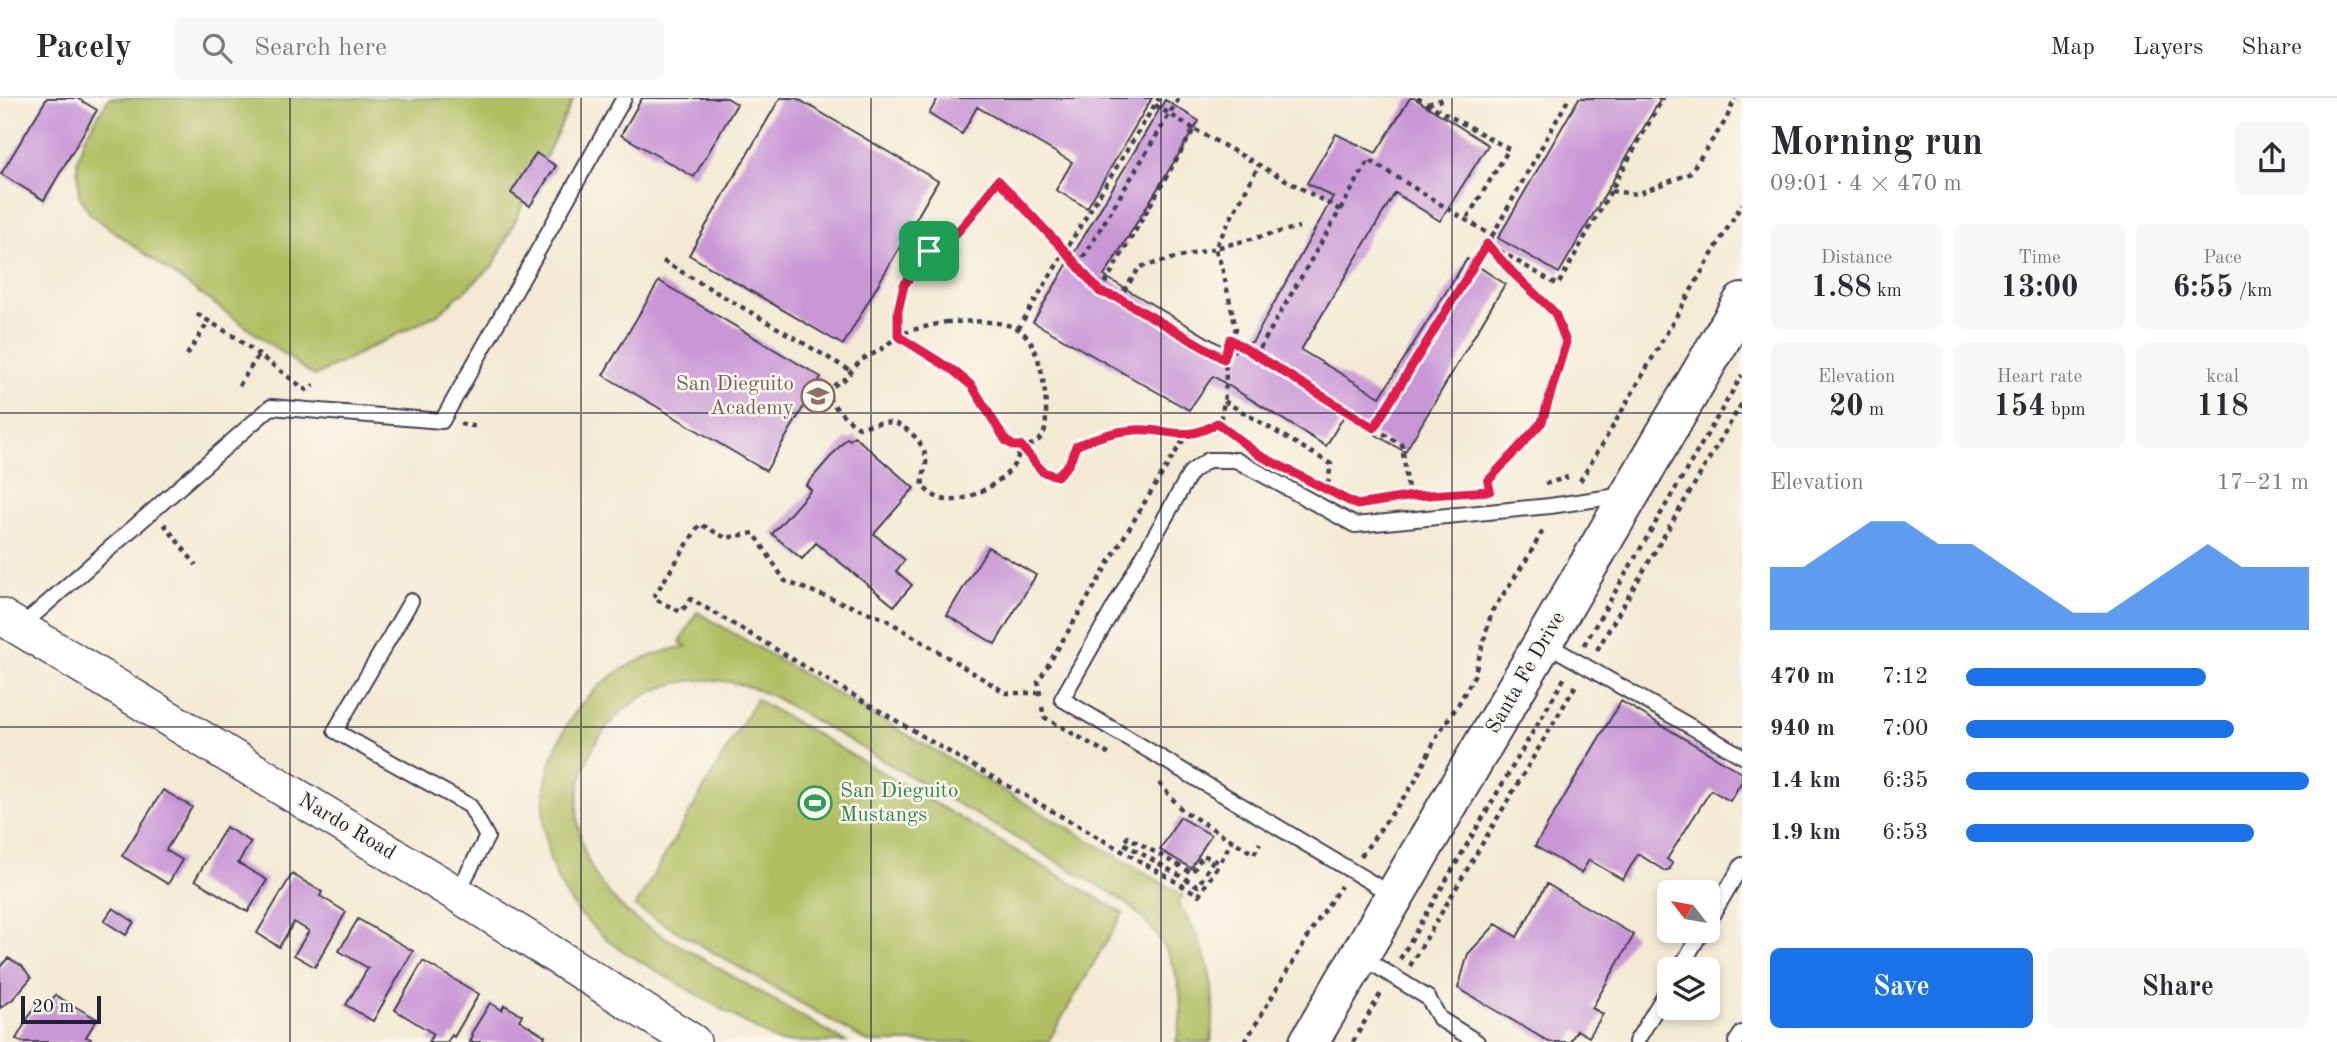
<!DOCTYPE html>
<meta charset="utf-8">
<style>
:root{--surface:#fff;--page:#f7f7f7;--text:#2b2b33;--muted:#7c7c81;--line:#e1e1e2;--accent:#1a73e8}
body{margin:0;font-family:"Old Standard TT",serif;background:var(--page);color:var(--text);height:100vh;display:flex;flex-direction:column;font-size:26px;white-space:nowrap}
*{box-sizing:border-box;margin:0}
p{font-size:23px;color:var(--muted)}
.icon{flex:none;width:38px;height:38px;fill:none;stroke:currentColor;stroke-width:2;stroke-linecap:round;stroke-linejoin:round}
.map{position:relative;flex:1;overflow:hidden}
.details{display:flex;flex-direction:column;background:var(--surface);width:595px}
.details>*{flex:none}
.needle{width:46px;rotate:301deg}
.controls{position:absolute;left:1657px;top:782px;display:grid;gap:14px}
.controls a{display:grid;place-items:center;width:63px;height:63px;border-radius:10px;background:var(--surface);box-shadow:0 4px 10px #0003;font-size:35px}
.scale{position:absolute;left:21px;bottom:18px;width:80px;box-sizing:border-box;padding-left:7px;border:4px solid #22223b;border-top:0;font-size:19px;line-height:24px;white-space:nowrap;color:#22223b;-webkit-text-stroke:5px #fbf7ec;paint-order:stroke}
.pin{position:absolute;display:grid;place-items:center;width:60px;height:60px;color:#fff;margin:-30px;border-radius:14px;box-shadow:0 4px 10px #0006}
.round{display:grid;place-items:center;flex:none;width:74px;height:74px;border-radius:10px;background:var(--page)}
.headline{display:flex;align-items:center;justify-content:space-between;height:119px;padding:0 28px}
h1{font-size:38px;font-weight:600;line-height:52px}
.metrics{display:grid;grid-template-columns:repeat(3,1fr);gap:10px;height:119px;padding:7px 28px}
.metrics div{display:grid;align-content:center;border-radius:10px;background:var(--page);text-align:center}
.metrics b{font-size:30px;font-weight:600}
.metrics small{font-size:19px;font-weight:400}
.metrics p{font-size:19px}
.chart{height:196px;padding:14px 28px}
.chart p{display:flex;justify-content:space-between}
.chart svg{width:100%;height:126px;margin-top:7px;fill:var(--accent);opacity:.7}
.cta{display:flex;gap:14px;margin-top:auto;padding:14px 28px}
.cta a{flex:1;height:80px;border-radius:10px;background:var(--accent);color:#fff;font-size:28px;font-weight:600;line-height:80px;text-align:center}
.cta a+a{background:var(--page);color:var(--text)}
ul{padding:0 28px;list-style:none;font-size:23px}
li{display:grid;grid-template-columns:112px 84px 1fr;align-items:center;height:52px}
li i{height:18px;border-radius:9px;background:var(--accent)}
header{display:flex;align-items:center;gap:42px;box-sizing:border-box;height:98px;padding:0 35px;background:var(--surface);border-bottom:2px solid var(--line)}
header strong{font-size:33px}
nav{display:flex;gap:38px;margin-inline-start:auto;font-size:24px}
.search{width:490px;height:63px;background:var(--page);display:flex;align-items:center;gap:18px;box-sizing:border-box;padding:0 24px;border-radius:10px;color:var(--muted);font-size:26px}
main{display:flex;flex:1;min-height:0}
.map>svg:first-child{display:block}
.green{fill:#b0be61;stroke:#69704e;stroke-width:2}
.building{fill:#c895d5}
.lines{fill:none;stroke-linecap:round;stroke-linejoin:round}
.service-casing{stroke:#424052;stroke-width:18}
.tertiary-casing{stroke:#424052;stroke-width:38}
.secondary-casing{stroke:#424052;stroke-width:42}
.path{stroke:#424052;stroke-width:4.5;stroke-dasharray:5 5;stroke-linecap:butt}
.service{stroke:#fff;stroke-width:14}
.tertiary{stroke:#fff;stroke-width:35}
.secondary{stroke:#fff;stroke-width:38}
.route-casing{stroke:#fff;stroke-width:14}
.route{stroke:#e11d48;stroke-width:9}
.grid{fill:none;stroke:#22223b;stroke-width:2;stroke-opacity:0.55}
.labels{text-anchor:middle;dominant-baseline:central;stroke-width:5;stroke-linejoin:round;paint-order:stroke}
.education-label{font-size:21px;fill:#785e54;stroke:#fbf7ec;text-anchor:end}
.street-label{font-size:21px;fill:#22223b;stroke:#fbf7ec}
.leisure-label{font-size:21px;fill:#27864d;stroke:#fbf7ec;text-anchor:start}
</style>
<header>
<strong>Pacely</strong>
<div class="search"><svg class="icon" aria-label="search" viewBox="0 0 24 24"><circle cx="10" cy="10" r="6"/><path d="M15 15l6 6"/></svg>Search here</div>
<nav><a>Map</a><a>Layers</a><a>Share</a></nav>
</header>
<main>
<div class="map">
<svg width="1742" height="944" viewBox="0 0 1742 944">
<rect width="100%" height="100%" fill="#fbf7ec"/>
<filter id="ink" filterUnits="userSpaceOnUse"><feTurbulence type="fractalNoise" baseFrequency=".0143" numOctaves="2"/><feDisplacementMap in="SourceGraphic" scale="14" xChannelSelector="R" yChannelSelector="G"/><feConvolveMatrix kernelMatrix="1 2 1 2 8 2 1 2 1" color-interpolation-filters="sRGB"/></filter>
<filter id="wash" filterUnits="userSpaceOnUse"><feTurbulence type="fractalNoise" baseFrequency=".00686" numOctaves="4" result="noise"/><feDisplacementMap in="SourceGraphic" scale="28" xChannelSelector="R" yChannelSelector="G"/><feGaussianBlur stdDeviation="1.57" result="paint"/><feColorMatrix in="noise" values="0 0 0 0 0 0 0 0 0 0 0 0 0 0 0 0 0 1.4 0 .05"/><feComposite in="paint" operator="in"/></filter>
<g filter="url(#wash)">
<rect width="100%" height="100%" fill="#f4ead3"/>
<path class="green" d="M109,0H574L494,167L438,216L314,278L90,116L79,97L77,63L84,41Z
M697,514L1183,797L1178,806C1209,851 1218,890 1211,944H1176C1193,884 1164,832 1116,798L774,599C617,523 499,724 641,825L846,944H778L624,854C603,839 585,824 570,803C519,729 544,618 621,572C641,560 663,553 686,548L680,544Z
M756,601L1123,815L1048,944H868L635,809Z"/>
<g id="blocks">
<path class="building" d="M47,0H77L97,12L44,102L1,76Z
M642,0H727L737,6L694,79L621,37Z
M780,0H796L938,83L843,247L689,157Z
M938,0H1152L1087,110L1056,92L1072,64L977,9L962,36L929,16Z
M1410,0H1414L1488,47L1440,123L1395,95L1301,252L1380,299L1467,161L1505,186L1405,354L1344,318L1326,348L1213,278L1189,312L1033,224L1165,2L1199,23L1104,178L1233,254L1253,243L1333,99L1307,85L1336,36L1376,55Z
M1579,0H1661L1559,175L1498,140Z
M536,55L556,68L530,108L511,95Z
M659,183L821,279L766,373L603,277Z
M854,338L914,390L874,436L905,462L896,473L912,487L894,508L816,445L802,461L772,436L811,392L806,387L847,340L850,342Z
M988,449L1036,477L995,546L947,517Z
M1621,603L1742,675V683L1730,703L1711,692L1667,761L1672,765L1670,771L1665,773L1638,756L1623,782L1589,762L1581,775L1535,748Z
M163,692L192,709L166,752L182,762L168,786L122,758Z
M1180,719L1211,737L1191,770L1160,752Z
M226,729L251,744L238,765L267,782L248,814L195,782Z
M292,776L322,794L320,798L346,814L315,869L294,857L309,833L294,824L279,849L257,835Z
M1547,786L1634,837L1592,910L1603,916L1589,939L1577,932L1570,944H1549L1458,890L1468,856L1496,826L1517,839Z
M113,810L134,824L126,837L104,823Z
M358,821L413,853L373,923L346,907L368,870L339,853Z
M8,860L22,868L31,880L13,901L0,910V869Z
M423,863L479,896L454,939L452,937L447,944H428L434,936L395,912Z
M55,897L97,921L86,939L91,941L89,944H22L16,941L35,908L45,914Z
M490,905L502,912L504,907L522,917L519,922L545,938L542,944H470L473,937L471,936Z"/>
</g>
</g>
<g filter="url(#ink)">
<use href="#blocks" fill-opacity="0" stroke="#424052" stroke-width="2"/>
<g class="lines">
<defs>
<path id="service" d="M411,503L335,633L470,708L487,739L457,795
M19,530L271,309L442,323L624,0
M1545,545L1742,658
M1394,798L1062,601L1191,374L1208,362H1236L1355,427L1550,408L1625,397
M1708,824L1742,767
M1362,859L1428,900L1440,921L1477,944
M1679,872L1702,833
M1636,944L1670,888
M1736,944L1742,935"/>
<path id="tertiary" d="M0,518L457,796L693,944"/>
<path id="secondary" d="M1309,944L1742,205"/>
</defs>
<use href="#service" class="service-casing"/>
<use href="#tertiary" class="tertiary-casing"/>
<use href="#secondary" class="secondary-casing"/>
<path class="path" d="M1417,0L1509,51L1466,122
M1428,6L1447,0
M1155,7L1194,31
M1611,93L1637,96L1689,76L1726,22L1735,0
M1340,112L1369,62L1492,138L1374,330
M1492,138L1569,0
M1487,146L1514,176L1555,215L1566,244L1542,324L1488,383L1490,393
M1491,148L1558,187L1663,0
M663,163L851,273
M1078,168L1179,0
M1100,194L1065,153L1159,0
M1119,200L1100,194L1194,31L1340,112L1256,257
M197,216L235,239L306,292L314,287
M946,224C969,224 995,221 1016,230C1042,241 1049,306 1045,331C1043,340 1035,347 1026,348C1017,349 1013,348 1006,343L972,288L954,273L898,238L912,232Z
M1018,231L1065,153L998,82C984,101 972,121 955,137C947,144 935,147 928,155C903,180 898,203 898,238L879,253L861,262L845,281L833,288L826,295C835,311 844,319 859,329C869,327 883,323 893,325C910,329 928,349 926,367C924,375 922,380 923,389C930,395 937,401 947,402C966,405 1003,384 1013,368C1018,362 1019,355 1021,348L1043,374L1057,378L1069,366L1076,348L1091,341L1136,331L1176,337L1207,331L1220,323C1222,314 1224,305 1225,296C1228,268 1220,258 1236,231L1222,169L1215,150L1259,67
M1230,241L1402,347L1409,399
M187,257L209,223
M1224,261L1119,200L1140,169L1299,129
M239,288L259,256
M1224,303L1331,366L1327,391
M1217,325L1237,341
M460,326L479,329
M1580,383C1636,292 1686,198 1742,106
M1545,386L1568,379
M164,426L196,467
M1584,547L1742,277
M1597,552L1742,305
M1040,595H1006L885,521L785,483L754,435L726,440L700,426L653,500L681,514L691,501L961,661L1199,797L1220,765
M1040,597L1038,584L1146,402L1187,336
M1042,609L1044,619L1112,658
M1159,685L1182,712L1254,756L1260,745
M1361,758L1414,685L1438,636L1458,607L1474,578L1492,513L1525,464L1545,429
M1213,762L1198,788L1123,745L1128,739L1192,775L1203,757L1220,765L1232,742
M1400,861L1565,579
M1410,868L1576,587
M1245,944L1318,822L1341,788
M1353,944L1382,893"/>
<use href="#service" class="service"/>
<use href="#tertiary" class="tertiary"/>
<use href="#secondary" class="secondary"/>
</g>
</g>
<g class="lines" filter="url(#ink)">
<defs>
<path id="route" d="M998,82L1065,153L1100,194L1119,200L1224,261L1230,241L1374,330L1487,146L1514,176L1555,215L1566,244L1542,324L1488,383L1490,393L1413,398L1357,407L1259,357L1217,325C1185,346 1165,329 1135,332C1115,333 1093,340 1076,348L1069,366L1057,378L1043,374L1021,348H1014L1006,343L972,288L954,273L898,238V213L904,187L929,153L953,139L972,117Z"/>
</defs>
<use href="#route" class="route-casing"/>
<use href="#route" class="route"/>
</g>
<path class="grid" d="M290,0V944M581,0V944M871,0V944M1161,0V944M1452,0V944M0,315H1742M0,629H1742"/>
<defs>
<symbol id="school-ring" viewBox="-11 -11 22 22"><circle r="9.5" fill="#fbf7ec" stroke="#8d6e63" stroke-width="1.5"/><path d="M0-5L7-2L0 1L-7-2ZM-4 1L0 2.5L4 1V4Q0 6-4 4Z" fill="#8d6e63"/></symbol>
<symbol id="stadium-ring" viewBox="-11 -11 22 22"><circle r="9.5" fill="#fbf7ec" stroke="#2e9e5b" stroke-width="1.5"/><path d="M0-5a6.5 5 0 1 0 0 10a6.5 5 0 1 0 0-10ZM-3.5-1.8h7v3.6h-7Z" fill="#2e9e5b"/></symbol>
</defs>
<g fill-rule="evenodd">
<use href="#school-ring" x="799" y="279" width="38" height="38"/>
<use href="#stadium-ring" x="796" y="686" width="38" height="38"/>
</g>
<g class="labels">
<g class="education-label">
<text x="794" y="286">San Dieguito<tspan x="794" dy="24">Academy</tspan></text>
</g>
<g class="street-label">
<text transform="translate(1526 575) rotate(-60)">Santa Fe Drive</text>
<text transform="translate(347 729) rotate(31)">Nardo Road</text>
</g>
<g class="leisure-label">
<text x="840" y="693">San Dieguito<tspan x="840" dy="24">Mustangs</tspan></text>
</g>
</g>
</svg>
<div class="controls">
<a><svg class="needle" viewBox="-14 -14 28 28"><path d="M0-13l5 13h-10z" fill="#e53935"/><path d="M0 13l5-13h-10z" fill="#7c7c81"/></svg></a>
<a><svg class="icon" aria-label="layers" viewBox="0 0 24 24"><path d="M12 4l9 5-9 5-9-5zM3 14l9 5 9-5"/></svg></a>
</div>
<div class="scale">20 m</div>
<div class="pin" style="left:929px;top:153px;background:#1e9e55"><svg class="icon" aria-label="arrive" viewBox="0 0 24 24"><path d="M6 21V4h12l-3 4 3 4H6"/></svg></div>
</div>
<section class="details">
<div class="headline"><div><h1>Morning run</h1><p>09:01 · 4 × 470 m</p></div><a class="round"><svg class="icon" aria-label="share" viewBox="0 0 24 24"><path d="M12 15V3M7 8l5-5 5 5M5 13v7h14v-7"/></svg></a></div>
<div class="metrics">
<div><p>Distance</p><b>1.88<small> km</small></b></div>
<div><p>Time</p><b>13:00</b></div>
<div><p>Pace</p><b>6:55<small> /km</small></b></div>
</div>
<div class="metrics">
<div><p>Elevation</p><b>20<small> m</small></b></div>
<div><p>Heart rate</p><b>154<small> bpm</small></b></div>
<div><p>kcal</p><b>118</b></div>
</div>
<div class="chart"><p><span>Elevation</span>17–21 m</p>
<svg viewBox="0 0 160 44" preserveAspectRatio="none"><path d="M0 44V22L10 22L20 14L30 6L40 6L50 14L60 14L70 22L80 30L90 38L100 38L110 30L120 22L130 14L140 22L150 22L160 22V44z"/></svg>
</div>
<ul>
<li><b>470 m</b>7:12<i style="width:70%"></i></li>
<li><b>940 m</b>7:00<i style="width:78%"></i></li>
<li><b>1.4 km</b>6:35<i style="width:100%"></i></li>
<li><b>1.9 km</b>6:53<i style="width:84%"></i></li>
</ul>
<div class="cta"><a>Save</a><a>Share</a></div>
</section>
</main>
